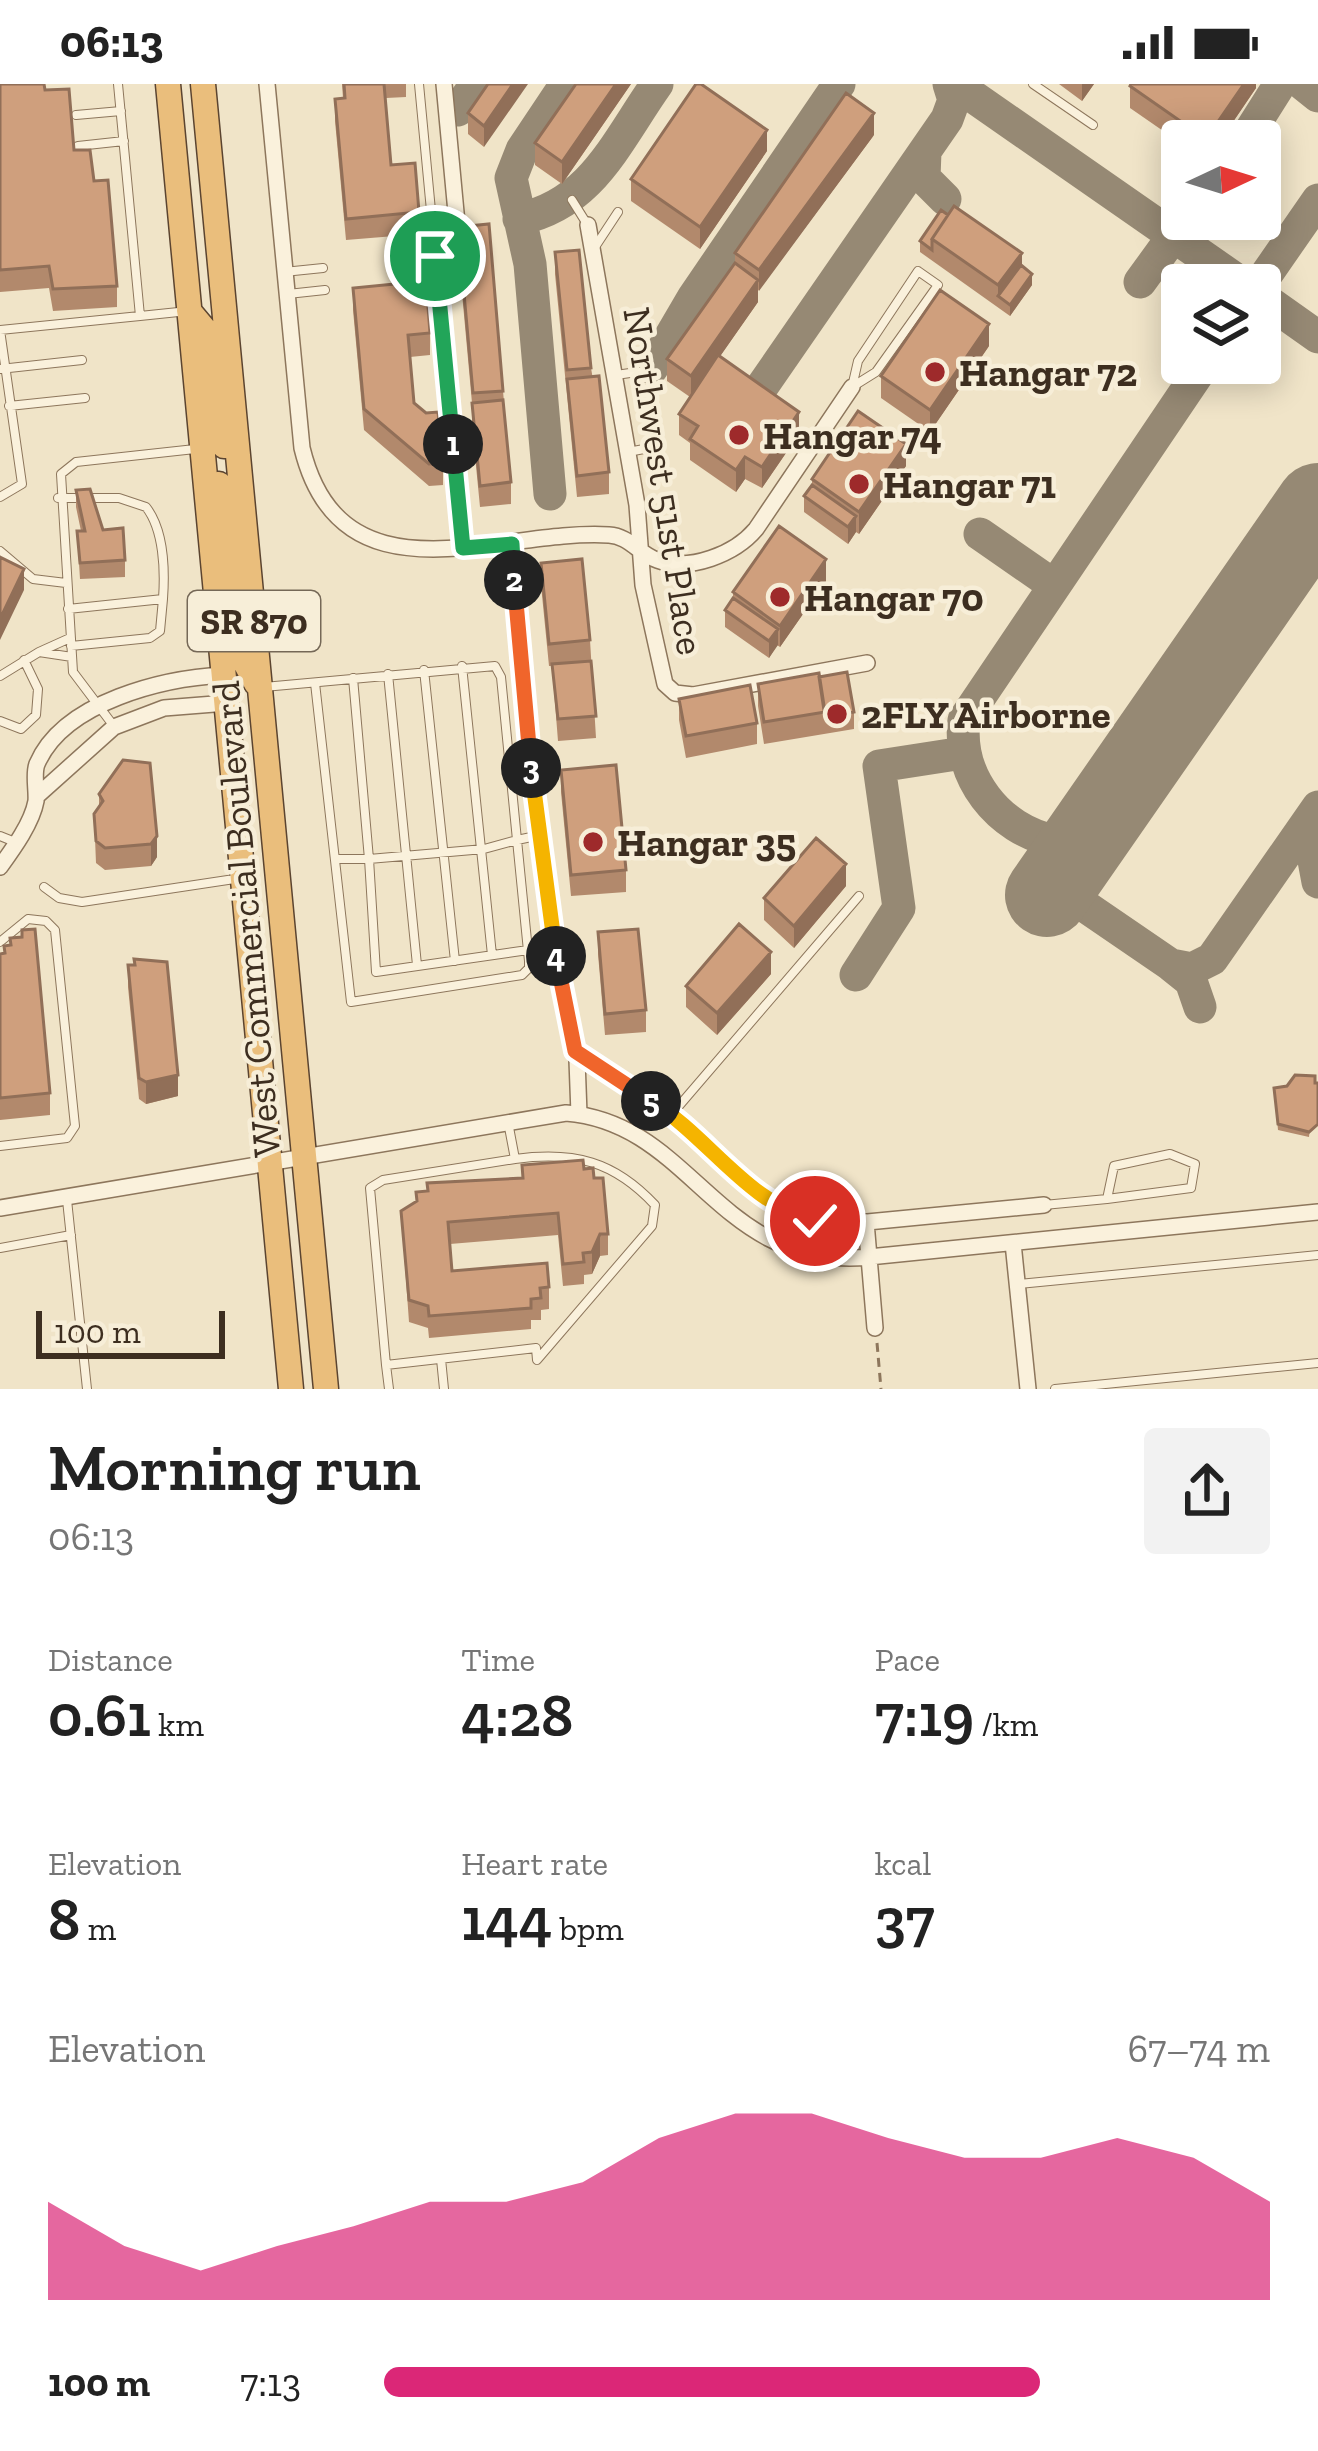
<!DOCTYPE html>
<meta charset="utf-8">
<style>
:root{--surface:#fff;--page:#f2f2f2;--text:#222;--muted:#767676;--accent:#db2777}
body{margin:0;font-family:"Zilla Slab",serif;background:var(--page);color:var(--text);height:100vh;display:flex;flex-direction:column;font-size:45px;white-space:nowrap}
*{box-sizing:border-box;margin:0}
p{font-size:39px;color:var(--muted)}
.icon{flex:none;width:66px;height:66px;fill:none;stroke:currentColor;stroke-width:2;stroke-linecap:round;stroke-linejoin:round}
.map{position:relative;height:1305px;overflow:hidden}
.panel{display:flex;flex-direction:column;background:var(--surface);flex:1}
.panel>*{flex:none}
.needle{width:78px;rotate:86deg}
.buttons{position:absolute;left:1161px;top:36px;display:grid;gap:24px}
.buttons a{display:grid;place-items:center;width:120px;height:120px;border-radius:12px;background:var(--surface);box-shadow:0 6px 30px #0003;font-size:60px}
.scale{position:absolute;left:36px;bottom:30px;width:189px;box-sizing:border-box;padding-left:12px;border:6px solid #3d2e20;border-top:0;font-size:33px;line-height:42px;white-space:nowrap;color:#3d2e20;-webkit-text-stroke:9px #f7eed8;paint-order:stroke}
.pin{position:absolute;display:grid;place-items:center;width:102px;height:102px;color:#fff;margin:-51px;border:6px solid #fff;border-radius:50%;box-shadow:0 3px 12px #0007}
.km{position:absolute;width:60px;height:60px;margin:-30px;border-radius:50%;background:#222;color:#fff;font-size:33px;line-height:60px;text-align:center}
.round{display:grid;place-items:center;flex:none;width:126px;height:126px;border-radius:12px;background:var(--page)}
.overview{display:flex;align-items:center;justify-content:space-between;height:204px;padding:0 48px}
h1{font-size:66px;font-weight:600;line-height:90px}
.figures{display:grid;grid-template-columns:repeat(3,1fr);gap:18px;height:204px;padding:12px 48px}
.figures div{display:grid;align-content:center}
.figures b{font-size:60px;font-weight:600}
.figures small{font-size:33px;font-weight:400}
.figures p{font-size:33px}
.chart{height:336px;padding:24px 48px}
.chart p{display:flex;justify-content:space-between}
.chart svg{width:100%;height:216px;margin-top:12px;fill:var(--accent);opacity:.7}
ul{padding:0 48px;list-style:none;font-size:39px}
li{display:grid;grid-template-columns:192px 144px 1fr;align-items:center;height:90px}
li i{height:30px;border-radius:15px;background:var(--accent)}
.status{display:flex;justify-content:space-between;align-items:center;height:84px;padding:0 60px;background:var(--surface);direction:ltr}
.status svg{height:33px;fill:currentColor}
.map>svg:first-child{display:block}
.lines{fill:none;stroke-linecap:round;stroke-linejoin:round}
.taxiway{stroke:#968974;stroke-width:33}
.runway{stroke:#968974;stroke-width:84}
.service-casing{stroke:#8d765c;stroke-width:10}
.minor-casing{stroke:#8d765c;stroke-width:18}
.trunk-casing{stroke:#5b4430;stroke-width:27}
.path{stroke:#8d765c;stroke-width:3;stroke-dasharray:9 6;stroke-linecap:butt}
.service{stroke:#faf1dc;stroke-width:8}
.minor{stroke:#faf1dc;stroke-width:15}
.trunk{stroke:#eabe7c;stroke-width:24}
.wall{fill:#b2896c}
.shaded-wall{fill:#916f58}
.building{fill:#cf9f7d;stroke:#916f58;stroke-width:3}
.split-1-casing{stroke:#fff;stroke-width:24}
.split-2-casing{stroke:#fff;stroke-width:24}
.split-3-casing{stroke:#fff;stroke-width:24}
.split-4-casing{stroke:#fff;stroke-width:24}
.split-5-casing{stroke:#fff;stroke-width:24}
.split-6-casing{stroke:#fff;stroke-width:24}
.split-1{stroke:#22a559;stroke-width:15}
.split-2{stroke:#22a559;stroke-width:15}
.split-3{stroke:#f0652b;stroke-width:15}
.split-4{stroke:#f5b400;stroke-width:15}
.split-5{stroke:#f0652b;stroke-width:15}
.split-6{stroke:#f5b400;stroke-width:15}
.poi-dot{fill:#9e2a2b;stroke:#f7eed8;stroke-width:4.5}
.labels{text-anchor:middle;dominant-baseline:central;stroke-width:9;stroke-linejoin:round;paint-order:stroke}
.shield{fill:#f7eed8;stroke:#756857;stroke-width:3}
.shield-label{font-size:36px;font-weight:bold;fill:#3d2e20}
.poi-label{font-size:39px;font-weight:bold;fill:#3d2e20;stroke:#f7eed8;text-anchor:start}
.street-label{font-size:39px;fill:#3d2e20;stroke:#f7eed8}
</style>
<div class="status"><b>06:13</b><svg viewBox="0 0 49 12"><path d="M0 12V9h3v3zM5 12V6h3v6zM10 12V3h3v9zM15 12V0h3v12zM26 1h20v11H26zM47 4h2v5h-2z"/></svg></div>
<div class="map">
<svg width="1318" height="1305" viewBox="0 0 1318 1305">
<rect width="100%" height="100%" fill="#f0e4c8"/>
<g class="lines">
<path class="taxiway" d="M955,0L1244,201
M1303,0L1318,12
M458,26L476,0
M1244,57L1280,0
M925,67L924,94L945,115
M519,135C592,120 616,58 657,0
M1140,198L1185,136
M1259,201L1318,116
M1260,212L1318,253
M652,284L693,214L839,0
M752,317L947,35L954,16L949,0
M550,410L530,180L511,94L522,66L566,0
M980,450L1052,500
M1313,732L1310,755L1318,798
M1097,739L1055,757C998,746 957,692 964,636L1205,279
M1054,801L1171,881L1192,885L1212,875L1318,723
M1171,881L1191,897L1200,923
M856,891L899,824L879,682L963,669"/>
<path class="runway" d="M1047,811L1318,421"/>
<defs>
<path id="service" d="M118,0L140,232L188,227
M419,0L463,464
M1033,0L1093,41
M76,31L121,27
M78,62L124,57
M572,116L587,140
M593,166L618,128
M918,187L938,201L876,288L852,303L858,277Z
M284,188L323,184
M288,210L325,206
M0,246L140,232
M0,285L82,276
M616,291L644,287
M9,322L85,314
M628,368L660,362
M0,413L22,400L0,246
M58,414H119L146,423C164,446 165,487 163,515L68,525
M0,467L33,495L66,499
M70,554L39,568L72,573
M71,562L150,554L160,547L163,515
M462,582L492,871
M424,586L455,877
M388,590L417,881
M0,592L39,568
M315,599L351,918L522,891L529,884V877L517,756L484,765L369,775L376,888L528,866
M264,603L495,582L501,593L517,756L536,752
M0,637L21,645L36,631L38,605L24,576
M113,641L73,588L61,390L76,378L195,365
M0,752L15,758
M335,775H369L353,594
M44,803L59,814L82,818L241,794
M0,858L28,835L46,837L55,846L75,1042L67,1054L0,1062
M672,1030L859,812
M508,1038L515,1075C574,1067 614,1077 655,1121L652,1142L537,1276L536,1264L386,1281L370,1104L383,1096L515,1075
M1170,1070L1195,1080L1191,1104L1107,1115L1114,1082Z
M67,1116L87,1305
M1044,1121L1107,1115
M0,1164L71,1151
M1019,1200L1318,1171
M441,1275L444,1305
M386,1281L389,1305
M1055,1305L1318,1279"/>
<path id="minor" d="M267,0L302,364C341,524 499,444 609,451C629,452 639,470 657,476C690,488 735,470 756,445L852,303
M444,0L457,139
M588,141L637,421L643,501L665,600L675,609L693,611L867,579
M511,460L540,771L577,976L579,1030
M37,712L114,643L164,624L227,619
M0,783C13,765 32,739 36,717C37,706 33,690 37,680C64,617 165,594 224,591
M575,967L672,1030L759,1111L796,1132L857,1139L1044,1121
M0,1124L566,1029C694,1039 717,1187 869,1173L1318,1128
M866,1138L875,1244
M1013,1159L1028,1305"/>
<path id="trunk" d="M168,0L291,1305
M203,0L326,1305
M189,227L210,252L224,362
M219,400L239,567L256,599"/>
</defs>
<use href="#service" class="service-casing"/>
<use href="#minor" class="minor-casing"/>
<use href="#trunk" class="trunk-casing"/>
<path class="path" d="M877,1259L881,1305"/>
<use href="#service" class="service"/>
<use href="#minor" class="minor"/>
<use href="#trunk" class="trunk"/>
</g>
<path class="wall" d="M0,0L45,6L74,66L94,97L117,202V223L53,227L49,204L0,208Z
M342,0H406V13L386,14L391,81L419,128V150L346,156L335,37V15L343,14Z
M488,0L484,63L468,50V29Z
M576,0H631L562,100L535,81V59Z
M1059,0H1094L1082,17Z
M1256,0V4L1220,57H1182V60L1130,24V2Z
M874,51L758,207V218L720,272L799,350L762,404L745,395L736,408L690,376V359L679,351V330L690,313L667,297V275L735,179V169Z
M767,67L700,165L631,117V95Z
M941,126L1022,182L1032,201L1010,232L920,168V157Z
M458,143L503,307L511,398V420L480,423L472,341V319L458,165Z
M555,168L591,284L609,388V410L577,413L555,190Z
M353,204L430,249V271L410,273L414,319L443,379V401L429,402L364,346L353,226Z
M989,262L930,348L881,314V292Z
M906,382L859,450L856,448L848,460L804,428V412L812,401V395Z
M76,406L125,476V493L80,495L77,447H81L76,423Z
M541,479L590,556L596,654L558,657L552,582H549L541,501Z
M826,497L780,563L777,561L769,574L725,543V526L733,514V508Z
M819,593L854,628V645L764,660L758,622V600Z
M679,615L757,639V660L686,674L679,636Z
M123,676L157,773L151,782L105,786L96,779L94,730L99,723V710Z
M561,686L626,786V808L571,812L561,708Z
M846,802L794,864L764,836V814Z
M598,848L646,926V948L605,951L598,870Z
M0,870L50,1009V1031L0,1036Z
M128,881L178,1012L146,1020L139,1015L128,903Z
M771,890L717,951L686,923V902Z
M1315,992L1309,1053L1278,1046L1274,1004L1287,1002Z
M522,1081L584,1085L594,1094L608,1150V1171L600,1172L592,1190L584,1191V1200L563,1202L558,1151L450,1160L452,1187L549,1203V1225L541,1226V1236H531V1245L429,1254L428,1244L409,1238L401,1127L522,1094Z"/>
<path class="shaded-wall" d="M513,0H528L484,63V42Z
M616,0H631L562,100V78Z
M1082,0H1094L1082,17Z
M1244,0H1256V4L1220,57H1206Z
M874,29V51L759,207V186Z
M767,46V67L700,165V143Z
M1022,169V190L998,212V223V201Z
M1032,190V201L1010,232V221Z
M758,196V218L691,314V292Z
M989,240V262L930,348V326Z
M799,328V350L762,404V383Z
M906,360V382L859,450V428Z
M745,373V395L736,408V386Z
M856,432V448L848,460V443Z
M826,475V497L780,563V542Z
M24,485V506L0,556V535Z
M778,545V561L769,574V557Z
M157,752V773L151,782V760Z
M846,780V802L794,864V842Z
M771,868V890L717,951V929Z
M178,991V1012L146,1020V998Z
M600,1150V1172L592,1190V1168Z"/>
<path class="building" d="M0,0H44L45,6L69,5L74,66H90L94,97L108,96L117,202L53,205L49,182L0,186Z
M344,0H384L391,81L415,79L419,128L346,135L335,15L345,14Z
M488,0H513L484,42L468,29Z
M576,0H616L562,78L535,59Z
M696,0H701L767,46L700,143L631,95Z
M1131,0H1244L1206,55L1130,2Z
M846,9L874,29L759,186L735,169Z
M954,122L1022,169L998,201L932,155Z
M941,126L948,131L932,155V166L920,157Z
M489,140L503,307L473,309L458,143Z
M579,166L591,284L567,286L555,168Z
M735,179L758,196L691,292L667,275Z
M1021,181L1032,190L1010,221L998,212Z
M426,197L430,249L408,251L414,319L426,329L438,328L443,379L429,380L364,325L353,204Z
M940,206L989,240L930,326L881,292Z
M718,271L799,328L762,383L745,373L736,386L690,355L698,342L679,330Z
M599,292L609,388L577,392L567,295Z
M503,316L511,398L480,402L472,319Z
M858,327L906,360L859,428L812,395Z
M812,401L856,432L848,443L804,412Z
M90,405L103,446L123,444L125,476L80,479L77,447H85L76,406Z
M779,442L826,475L780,542L733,508Z
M0,473L24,485L0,535Z
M582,475L590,556L549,560L541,479Z
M733,514L778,545L769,557L725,526Z
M591,577L596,632L558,635L552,580Z
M847,588L854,628L825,633L819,593Z
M819,589L825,628L764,638L758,600Z
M750,601L757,639L686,652L679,615Z
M123,676L150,679L157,752L151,760L105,764L96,757L94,730L103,717L99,710Z
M616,681L626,786L571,791L561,686Z
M816,754L846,780L794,842L764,814Z
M739,840L771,868L717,929L686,902Z
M35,845L50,1009L0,1014V870L5,869L4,862L11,861L10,854L22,853V846Z
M638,845L646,926L605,930L598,848Z
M134,875L167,878L178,991L146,998L139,994L128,881H135Z
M1295,991L1315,992V999H1318V1040L1309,1048L1278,1040L1274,1004L1287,1002Z
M583,1076L584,1085L593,1084L594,1094H603L608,1150H600L592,1168L583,1169L584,1178L563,1180L558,1129L448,1138L452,1187L547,1179L549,1203L540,1204L541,1214L531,1215V1224L429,1232L428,1222L409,1216L401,1127L417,1117L416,1108L428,1107L427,1099L523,1094L522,1081Z"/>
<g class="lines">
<defs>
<path id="split-1" d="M435,172L453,360"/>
<path id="split-2" d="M453,360L463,464L512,460L514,496"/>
<path id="split-3" d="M514,496L531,684"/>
<path id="split-4" d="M531,684L556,872"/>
<path id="split-5" d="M556,872L575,967L651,1017"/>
<path id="split-6" d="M651,1017C710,1054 746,1118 815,1137"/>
</defs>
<use href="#split-1" class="split-1-casing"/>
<use href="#split-2" class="split-2-casing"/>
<use href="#split-3" class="split-3-casing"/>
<use href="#split-4" class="split-4-casing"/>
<use href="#split-5" class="split-5-casing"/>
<use href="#split-6" class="split-6-casing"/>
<use href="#split-1" class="split-1"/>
<use href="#split-2" class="split-2"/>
<use href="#split-3" class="split-3"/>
<use href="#split-4" class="split-4"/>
<use href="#split-5" class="split-5"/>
<use href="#split-6" class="split-6"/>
</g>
<g class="poi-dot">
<circle cx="935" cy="288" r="12"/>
<circle cx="739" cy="351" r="12"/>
<circle cx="859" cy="400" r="12"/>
<circle cx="780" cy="513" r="12"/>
<circle cx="837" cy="630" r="12"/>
<circle cx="593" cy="758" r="12"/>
</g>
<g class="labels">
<rect class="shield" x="188" y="507" width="132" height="60" rx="9"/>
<g class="shield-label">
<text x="254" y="537">SR 870</text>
</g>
<g class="poi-label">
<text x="959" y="288">Hangar 72</text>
<text x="763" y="351">Hangar 74</text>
<text x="883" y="400">Hangar 71</text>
<text x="804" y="513">Hangar 70</text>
<text x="861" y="630">2FLY Airborne</text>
<text x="617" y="758">Hangar 35</text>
</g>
<g class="street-label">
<text transform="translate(664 397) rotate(81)">Northwest 51st Place</text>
<text transform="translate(246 835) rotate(-95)">West Commercial Boulevard</text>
</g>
</g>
</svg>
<div class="buttons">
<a><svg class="needle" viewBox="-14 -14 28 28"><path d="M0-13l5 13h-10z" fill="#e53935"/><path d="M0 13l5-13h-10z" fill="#767676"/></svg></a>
<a><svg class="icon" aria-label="layers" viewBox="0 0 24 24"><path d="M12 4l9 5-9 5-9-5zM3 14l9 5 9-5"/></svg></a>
</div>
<div class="scale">100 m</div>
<div class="pin" style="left:435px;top:172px;background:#1e9e55"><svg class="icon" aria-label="arrive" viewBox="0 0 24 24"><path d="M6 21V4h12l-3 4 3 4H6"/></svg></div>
<div class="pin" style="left:815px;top:1137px;background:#d93025"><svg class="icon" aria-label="check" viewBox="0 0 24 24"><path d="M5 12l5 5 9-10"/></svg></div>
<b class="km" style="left:453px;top:360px">1</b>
<b class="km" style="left:514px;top:496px">2</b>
<b class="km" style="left:531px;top:684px">3</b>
<b class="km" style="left:556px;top:872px">4</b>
<b class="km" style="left:651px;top:1017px">5</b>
</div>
<section class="panel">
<div class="overview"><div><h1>Morning run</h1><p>06:13</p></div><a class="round"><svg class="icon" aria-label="share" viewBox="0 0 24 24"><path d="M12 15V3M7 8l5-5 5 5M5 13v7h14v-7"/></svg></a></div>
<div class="figures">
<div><p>Distance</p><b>0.61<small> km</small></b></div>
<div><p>Time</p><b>4:28</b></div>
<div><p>Pace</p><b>7:19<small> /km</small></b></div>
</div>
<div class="figures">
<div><p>Elevation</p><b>8<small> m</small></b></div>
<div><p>Heart rate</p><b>144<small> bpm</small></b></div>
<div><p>kcal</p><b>37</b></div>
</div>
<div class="chart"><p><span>Elevation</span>67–74 m</p>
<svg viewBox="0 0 160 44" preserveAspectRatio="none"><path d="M0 44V24L10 33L20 38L30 33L40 29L50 24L60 24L70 20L80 11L90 6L100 6L110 11L120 15L130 15L140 11L150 15L160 24V44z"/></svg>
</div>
<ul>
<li><b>100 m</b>7:13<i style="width:74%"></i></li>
</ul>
</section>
